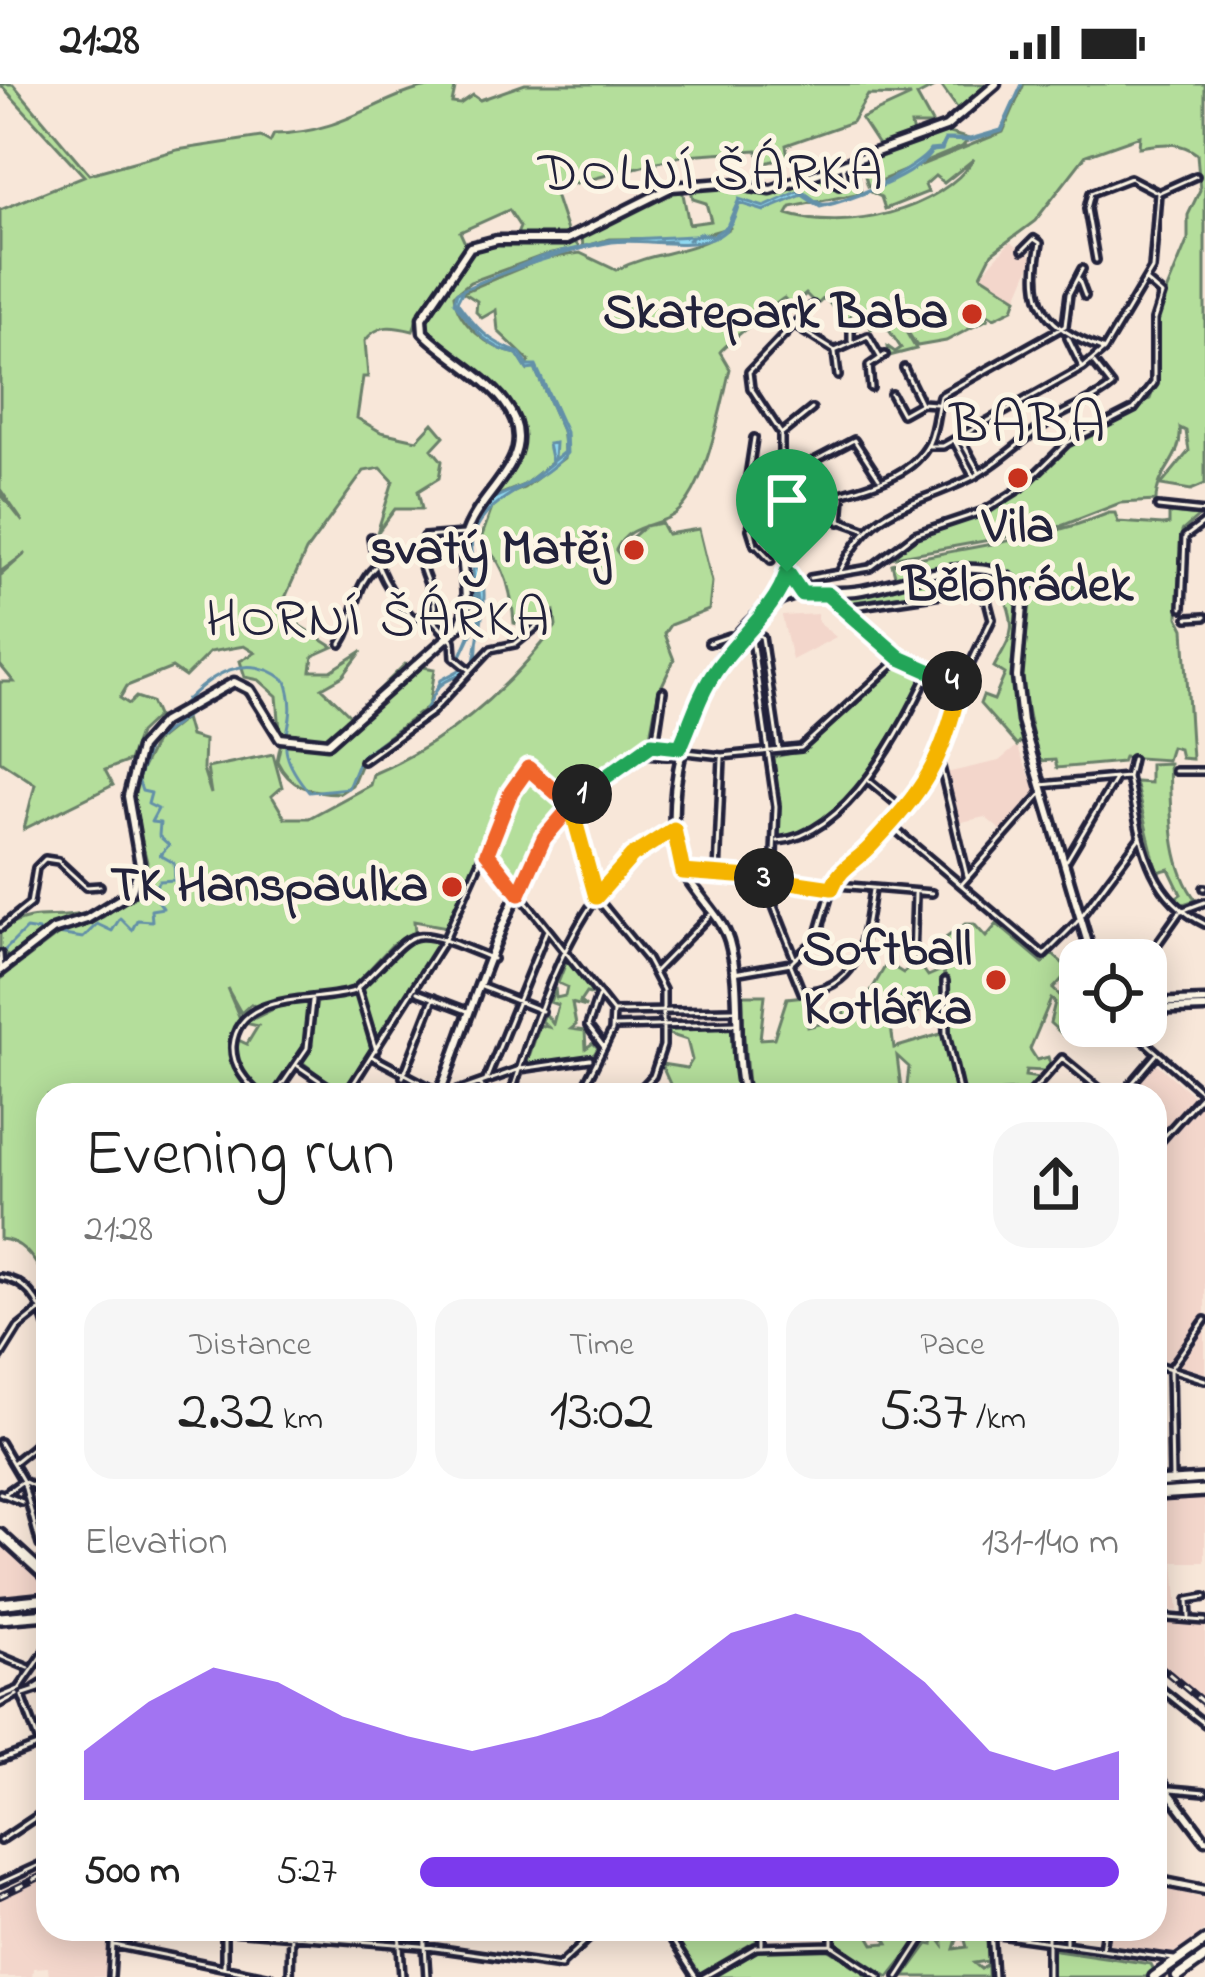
<!DOCTYPE html>
<meta charset="utf-8">
<style>
:root{--surface:#fff;--page:#f6f6f6;--text:#222;--muted:#767676;--accent:#7c3aed}
body{margin:0;font-family:"Indie Flower",sans-serif;background:var(--page);color:var(--text);height:100vh;display:flex;flex-direction:column;font-size:45px;white-space:nowrap}
*{box-sizing:border-box;margin:0}
p{font-size:39px;color:var(--muted)}
.icon{flex:none;width:66px;height:66px;fill:none;stroke:currentColor;stroke-width:2;stroke-linecap:round;stroke-linejoin:round}
.map{position:relative;flex:1;overflow:hidden}
.side{position:absolute;left:36px;top:999px;width:1131px;height:858px;display:flex;flex-direction:column;background:var(--surface);border-radius:36px;box-shadow:0 6px 30px #0003}
.side>*{flex:none}
.fabs{position:absolute;left:1059px;top:855px;display:grid;gap:24px}
.fabs a{display:grid;place-items:center;width:108px;height:108px;border-radius:24px;background:var(--surface);box-shadow:0 6px 30px #0003;font-size:60px}
.pin{position:absolute;display:grid;place-items:center;width:102px;height:102px;color:#fff;margin:-123px -51px;border-radius:50% 50% 50% 0;rotate:-45deg;box-shadow:0 0 12px #0007}
.pin .icon{rotate:45deg}
.km{position:absolute;width:60px;height:60px;margin:-30px;border-radius:50%;background:#222;color:#fff;font-size:33px;line-height:60px;text-align:center}
.round{display:grid;place-items:center;flex:none;width:126px;height:126px;border-radius:36px;background:var(--page)}
.summary{display:flex;align-items:center;justify-content:space-between;height:204px;padding:0 48px}
h1{font-size:66px;font-weight:600;line-height:90px}
.stats{display:grid;grid-template-columns:repeat(3,1fr);gap:18px;height:204px;padding:12px 48px}
.stats div{display:grid;align-content:center;border-radius:30px;background:var(--page);text-align:center}
.stats b{font-size:60px;font-weight:600}
.stats small{font-size:33px;font-weight:400}
.stats p{font-size:33px}
.chart{height:336px;padding:24px 48px}
.chart p{display:flex;justify-content:space-between}
.chart svg{width:100%;height:216px;margin-top:12px;fill:var(--accent);opacity:.7}
ul{padding:0 48px;list-style:none;font-size:39px}
li{display:grid;grid-template-columns:192px 144px 1fr;align-items:center;height:90px}
li i{height:30px;border-radius:15px;background:var(--accent)}
.status{display:flex;justify-content:space-between;align-items:center;height:84px;padding:0 60px;background:var(--surface);direction:ltr}
.status svg{height:33px;fill:currentColor}
.map>svg:first-child{display:block}
.built{fill:#f3d6cb}
.green{fill:#b4de9b;stroke:#6b806b;stroke-width:3}
.water{fill:#90d9f1;stroke:#6490a8;stroke-width:3}
.lines{fill:none;stroke-linecap:round;stroke-linejoin:round}
.stream{stroke:#6490a8;stroke-width:3}
.minor-casing{stroke:#22223b;stroke-width:12}
.tertiary-casing{stroke:#22223b;stroke-width:15}
.secondary-casing{stroke:#22223b;stroke-width:16}
.primary-casing{stroke:#22223b;stroke-width:18}
.minor{stroke:#fcf5e5;stroke-width:3}
.tertiary{stroke:#fcf5e5;stroke-width:6}
.secondary{stroke:#fcf5e5;stroke-width:8}
.primary{stroke:#fcf5e5;stroke-width:9}
.tram{stroke:#22223b;stroke-width:3}
.rail-casing{stroke:#22223b;stroke-width:8}
.rail{stroke:#fcf5e5;stroke-width:3;stroke-dasharray:9;stroke-linecap:butt}
.split-1-casing{stroke:#fff;stroke-width:24}
.split-2-casing{stroke:#fff;stroke-width:24}
.split-3-casing{stroke:#fff;stroke-width:24}
.split-4-casing{stroke:#fff;stroke-width:24}
.split-5-casing{stroke:#fff;stroke-width:24}
.split-1{stroke:#22a559;stroke-width:15}
.split-2{stroke:#f0652b;stroke-width:15}
.split-3{stroke:#f5b400;stroke-width:15}
.split-4{stroke:#f5b400;stroke-width:15}
.split-5{stroke:#22a559;stroke-width:15}
.poi-dot{fill:#c8321e;stroke:#fcf5e5;stroke-width:4.5}
.labels{text-anchor:middle;dominant-baseline:central;stroke-width:10;stroke-linejoin:round;paint-order:stroke}
.poi-label{font-size:51px;font-weight:bold;fill:#22223b;stroke:#fcf5e5;text-anchor:end}
.neighbourhood-label{font-size:54px;letter-spacing:3px;fill:#22223b;stroke:#fcf5e5}
.quarter-label{font-size:57px;letter-spacing:3px;fill:#22223b;stroke:#fcf5e5}
</style>
<div class="status"><b>21:28</b><svg viewBox="0 0 49 12"><path d="M0 12V9h3v3zM5 12V6h3v6zM10 12V3h3v9zM15 12V0h3v12zM26 1h20v11H26zM47 4h2v5h-2z"/></svg></div>
<div class="map">
<svg width="1205" height="1893" viewBox="0 0 1205 1893">
<rect width="100%" height="100%" fill="#f8e7d9"/>
<filter id="ink" filterUnits="userSpaceOnUse"><feTurbulence type="fractalNoise" baseFrequency=".00833" numOctaves="2"/><feDisplacementMap in="SourceGraphic" scale="24" xChannelSelector="R" yChannelSelector="G"/><feConvolveMatrix kernelMatrix="1 2 1 2 8 2 1 2 1" color-interpolation-filters="sRGB"/></filter>
<g filter="url(#ink)">
<path class="built" d="M1010,158L1034,173L1017,214L981,191Z
M818,530V538L836,553L792,576L782,532Z
M1017,662L1037,709L1004,749L985,733L957,739L946,689L999,677Z
M1156,979L1205,1022V1290L1155,1273V1011H1129Z
M1205,1414V1478H1174L1178,1527L1155,1526V1417Z
M5,1460L48,1499V1512L0,1518V1468Z
M1159,1537L1205,1541V1624L1155,1583Z
M48,1785V1845L55,1850L107,1855V1893H49L48,1883L33,1884L32,1893H0V1808Z
M1165,1804L1205,1815V1846L1199,1851L1204,1855L1171,1870L1106,1859L1108,1845H1155V1806Z"/>
<path class="green" d="M0,0H13L89,90L177,66L261,53L270,58L274,50C352,50 389,0 456,0L452,19L460,20L473,11L480,16L525,0H986L990,3L962,31L940,0L917,12L933,41H911L913,51L880,64L861,35L911,12L868,11L852,38L786,61L788,73L762,80L757,66L685,71L553,105L569,153H516L520,143L509,126L460,148L466,161L420,226L413,247C393,242 378,239 365,257L368,293H363L357,334L381,348L417,356L433,339L444,352L432,365L442,377L439,394L418,407L422,425H395L377,449L393,397L381,384L364,387L306,467L285,514L300,542L333,563L313,572L311,587H331L362,567L343,592L322,604L352,633L405,580L435,585L429,622L365,670L352,701L340,709C310,708 290,704 277,677L281,658L277,612L259,596L245,593L240,577L255,569L244,562L210,568L185,593L172,584L127,602L120,614L129,620L136,613L151,618L157,632L139,649L129,677L105,686L113,701L24,745L35,700L0,677V598H14L0,581V492L26,469L0,488V409L23,438L0,405V126L84,92Z
M1024,0H1205V400L1191,406L1161,401L1189,367L1186,347L1180,344C1183,376 1156,387 1156,417L1120,419L1056,444L879,476L916,452L1004,419L1060,367L1150,315L1158,293L1155,235L1188,155V131L1200,106L1197,70C1179,56 1161,60 1139,63L1140,52L1086,71L1035,137L992,169L981,191L1017,214L1013,225L994,234L986,229L988,235L946,257L917,262L894,227L916,265L889,272L888,263L895,268L901,264L882,236L871,245L868,231L857,220L845,240L825,213L817,221L806,210L792,222L784,214C780,216 723,263 720,268L730,285C721,321 705,416 670,433C648,444 628,441 616,466L622,474L620,464L645,442L661,439L667,450L699,445L712,498L709,526L670,541L664,550L674,576L658,610L649,657L605,684L568,717L523,680L509,699L447,843L414,837L415,849L392,861L350,906L257,924L251,920L241,929L227,904L241,937C223,967 234,987 256,1011H48V1189L43,1191C32,1171 20,1156 0,1155V895L64,846L103,833L138,808L147,778L134,726V700L155,658L185,634L190,652L204,656L203,685L211,710L207,684L273,670L282,703L272,712L285,734H309L370,701L373,690C448,658 507,607 556,542L554,527L525,542L514,539C512,512 506,473 479,460L495,416L524,404L564,374C566,339 551,315 536,287L563,349L564,369L524,401L499,411L494,407L519,367L515,325L425,245L426,234L469,166L504,158L574,157L580,164L542,172L470,198L454,211C457,239 489,265 517,270L527,285L529,277L498,247L496,226L482,234L476,228L477,217L463,208L542,175L580,169L616,186C661,164 687,173 731,143L693,154L610,155L583,163L582,152L669,108L682,105L689,140L711,137L706,119L693,115L691,105L723,103L761,111L824,93L838,103L847,98L848,85L858,80L861,109L791,123L787,130C845,149 940,127 974,75L944,99L935,92L925,101L928,108L885,125L881,113L869,107L874,100L1003,48Z
M943,47L969,55L962,63L868,102L861,79Z
M1109,429H1115L1118,438L1163,441L1169,440V429L1199,432L1182,447L1178,533L1184,545L1192,675L1181,674L1179,665L1171,663L1167,676L1124,673L1122,678L1057,684L1055,676L1038,677L1021,596L1032,502C981,472 955,483 896,495L892,480C963,462 1041,457 1109,429Z
M976,487L1010,498C1029,532 1009,605 1024,654L1017,662L980,620L983,612L994,616L1005,590L994,583C1012,550 1019,545 1001,505L988,499L838,520L840,513Z
M901,577L926,587C901,638 842,752 779,754L774,673L805,666Z
M1169,679C1171,723 1168,780 1196,816L1180,821L1174,815L1181,810L1169,785L1157,788L1135,698L1150,699V680Z
M527,689L565,721L515,802L489,769L514,705Z
M88,829L51,844L10,875L0,864V846C39,824 47,838 88,829Z
M965,840H974L986,853L997,840L1043,879L1052,870L1080,894L1076,907L1062,895L1053,905L1079,929L1075,934L1082,942L1074,940L1063,951L1050,939L1055,918L1051,915L1030,965L1037,976L1048,973L1050,980L1044,987L1026,986L1025,992L1039,994L1023,1011L1014,1006L962,1011L947,943L943,856Z
M425,852L441,856L376,961L362,905L388,870Z
M567,876L595,911L586,909L580,918L586,923L572,919L576,941L571,945L585,947L586,964L593,959L598,964L593,972L526,981L540,941L548,943L542,937L545,929L553,940L558,921L550,918L555,904L556,914L565,912L567,903L558,899Z
M918,878L928,892L944,885L942,931L927,934L924,925L891,942L894,964L944,949L955,1011H906L909,983L897,972L901,1004L871,1011H749L740,911H765L760,955L774,954L787,914L805,912L808,943L845,934L843,926L867,914L887,879L903,889Z
M357,907L374,966L341,1008L302,978L309,967L314,919Z
M290,917H310L305,963L278,1005L270,1006L278,1011H264L240,985L236,955L247,960L258,942L245,939Z
M731,943L741,1011H660L670,1000L661,980L687,984L692,976L687,956L668,950V944Z
M756,1848V1857L698,1891L672,1853Z
M837,1848H879L870,1853L874,1860L888,1859L882,1848L922,1851L889,1893L837,1859Z
M935,1849L943,1860L942,1850L958,1852L954,1865L967,1863L964,1853L987,1856L988,1877L974,1879L981,1885L988,1880V1893H904L928,1860L933,1861Z
M762,1865H828L871,1893H714Z
M1050,1865L1151,1880L1154,1886L1146,1893H1050Z"/>
<path class="water" d="M1022,0L1002,47L970,57L946,56L942,66L932,67C919,92 848,117 820,123L802,111L764,127L739,119C735,134 729,148 714,154C681,166 645,154 612,158C579,163 493,190 463,206L457,218C475,243 489,259 520,269L528,282H536L566,348L567,369C538,404 489,408 472,454C466,471 482,490 484,508C485,524 481,538 478,554C476,562 478,575 474,582C465,594 446,591 436,607L441,596L474,578L482,529L477,494L478,536L459,576L476,536L471,449L492,415L524,401L552,379L548,360L555,359L554,376L564,368L563,349L535,285L527,286L517,270C485,264 472,242 454,218L457,208L541,173L610,156L714,151L727,142L739,115L764,123L797,108C810,108 811,117 822,120C840,124 922,82 930,66L940,65L945,55H970L1001,46Z"/>
<g class="lines">
<path class="stream" d="M688,156L700,149L710,152
M655,158L673,157
M129,683C144,635 154,650 182,621C211,590 247,566 286,597C304,650 262,652 309,708L348,704L361,672L424,629L437,605
M139,693L148,662L193,627L186,615
M1,870L26,845L83,854L97,840L112,847L120,834L132,846L137,836L152,837L151,826L163,824L152,808L159,797L175,796L174,779L160,771L169,761L159,752L160,739L151,738L158,725L148,720L151,709L142,707L136,690"/>
<defs>
<path id="minor" d="M824,89L839,102L846,95L843,82
M1160,108L1196,92
M1023,166L1034,155L1040,159C1028,220 1044,243 1102,265
M1096,176L1087,125L1091,109L1130,94L1157,108
M1079,196L1085,212
M795,242L835,267L868,252L880,273
M1068,254L1082,283
M851,257V244L864,235
M835,268L838,292
M904,284L921,319L936,320
M871,304L869,282L885,271
M891,310L902,330L920,320
M812,325L781,350V403L805,424L864,445
M780,348L751,304L749,288L813,221
M754,354L745,413L755,461
M960,354L979,388
M955,358L973,392
M930,362H943L1083,284L1104,266L1152,185L1158,109
M745,413L854,356L879,394
M1158,423L1205,428
M840,438L842,413
M750,445L755,461
M464,450L424,453C409,485 442,506 433,536L453,557L454,573L470,586
M371,453C375,485 390,509 412,533L432,536
M758,462L771,476
M839,489C876,416 905,427 971,394C1002,378 1025,352 1055,334C1074,322 1095,317 1112,302L1094,279
M789,493L801,509
M810,494L870,484L915,450L984,427L1021,404L1067,359L1134,325L1154,299V236L1162,211L1146,197
M790,510L785,462L805,424C842,403 907,403 929,359C936,344 936,328 940,312L1065,242L1069,210L1082,185
M827,510L900,574L958,601
M778,514L786,489
M1182,524L1185,453L1205,438
M1188,534L1205,533
M756,550L752,555L776,722L772,817L795,875
M756,550L762,553L779,666
M709,559L730,552L739,556
M341,560C358,534 351,506 375,483
M655,660L663,607
M640,668L655,660L680,663
M686,668L722,672L801,664L900,574
M1132,675L1128,693C1141,753 1145,811 1205,840
M363,677L432,628L491,565L515,560L550,532
M940,679L967,792
M1175,687H1205
M868,696L902,724
M1041,701L1127,693
M890,741L1044,871L1077,838L1141,752
M778,757C849,751 902,644 930,587
M488,770L613,928L612,947L580,1011
M1067,776L1115,695
M685,788L932,809
M717,790L722,674
M961,801L1042,709
M1204,804H1205
M1181,827L1205,818
M0,844L30,820L36,784L45,775L58,777L86,803L100,802
M0,870L1,885
M1146,876L1179,829
M913,877L915,810
M791,881L802,908C862,905 864,854 872,806
M655,887L710,831
M734,889L791,879L817,854L834,796L904,725L940,678L960,602L992,535L987,516L968,506L840,525
M945,897L946,950L960,1011
M482,903L542,927
M358,906L376,966
M417,908L470,928
M598,913L588,942L603,962
M613,928L734,926
M1127,942L1205,1011
M615,943L736,940
M373,973L439,1008
M298,982L341,1011
M403,993L434,914
M486,996L546,848
M481,1000L484,1011
M260,1011C246,998 232,982 233,962C238,905 318,920 354,907C422,844 399,837 493,875
M283,1011L279,1005L307,964L312,917
M346,1011L445,855L511,708L528,684L575,725L596,813L646,874L663,906V962L653,992L635,1011
M447,1011L520,985L590,975
M511,1011C539,923 582,787 672,746
M1029,1011L1062,974L1107,1011
M1122,1011L1156,971
M1155,1063L1205,1007
M0,1193C28,1197 41,1219 48,1245
M0,1273L18,1244L48,1220
M1155,1280L1205,1296
M0,1358L23,1397L48,1409
M13,1379L33,1363L48,1339
M1172,1396L1170,1285L1205,1236
M0,1409L22,1418
M3,1411L23,1397L40,1461
M1155,1533L1205,1537
M1189,1533L1188,1516L1205,1513
M0,1572L29,1584
M1155,1600L1205,1640
M35,1604L48,1596
M24,1610L48,1602
M22,1612L40,1661
M0,1613L19,1605L48,1563
M0,1620L17,1611
M0,1676L48,1658
M1171,1705L1205,1708
M0,1757L48,1725
M0,1799L48,1777
M205,1845L421,1862L561,1882
M399,1845L402,1893
M424,1845L427,1893
M665,1845L696,1893
M762,1845V1860
M832,1845V1860
M956,1845L1174,1875
M991,1845L994,1893
M1048,1845V1893
M1066,1858V1845
M114,1861L271,1893
M833,1862L880,1893
M1102,1865L1105,1845
M561,1880L599,1845
M224,1883V1847
M111,1893L114,1845
M290,1893L291,1845
M704,1893L756,1863L832,1861
M898,1893L929,1845"/>
<path id="tertiary" d="M0,887L53,846L87,835L131,808L140,781L128,712L140,664L163,638L234,598L250,606L280,654L328,659L458,544C476,513 456,485 465,453C473,424 501,402 513,375C540,317 452,280 423,248L422,234L470,163L497,156H566L672,103L723,99L771,106L946,43L996,0
M1146,919L1205,917
M1146,926L1205,924
M439,1011C475,920 519,758 596,698C607,689 627,671 643,669C657,667 665,675 678,667
M744,1011C732,961 743,906 729,857C719,825 686,805 678,771C659,695 705,552 781,516C805,504 836,511 862,506C905,498 974,469 1012,496L1023,521L1017,593L1022,637L1093,876
M1155,1690L1205,1756
M1155,1796L1205,1806"/>
<path id="secondary" d="M0,1450L48,1494
M1154,1893L1205,1857
M1177,1893L1205,1873"/>
<path id="primary" d="M1155,1399L1205,1396
M1155,1410L1205,1407
M0,1520L48,1515
M0,1534L48,1530"/>
</defs>
<use href="#minor" class="minor-casing"/>
<use href="#tertiary" class="tertiary-casing"/>
<use href="#secondary" class="secondary-casing"/>
<use href="#primary" class="primary-casing"/>
<use href="#minor" class="minor"/>
<use href="#tertiary" class="tertiary"/>
<use href="#secondary" class="secondary"/>
<use href="#primary" class="primary"/>
<path class="tram" d="M1155,1404L1205,1400
M0,1526L48,1520"/>
<defs>
<path id="rail" d="M1155,1578L1205,1620
M0,1812L48,1789"/>
</defs>
<use href="#rail" class="rail-casing"/>
<use href="#rail" class="rail"/>
</g>
</g>
<g class="lines" filter="url(#ink)">
<defs>
<path id="split-1" d="M582,710L652,660L680,663C692,637 699,610 716,586C739,552 776,526 787,488"/>
<path id="split-2" d="M571,722L568,719L528,684L511,708L487,769L519,810L544,754L582,710"/>
<path id="split-3" d="M571,722L596,813L632,772L674,745L683,788L764,794"/>
<path id="split-4" d="M764,794L832,804C839,784 856,778 870,763C925,704 941,681 960,602L952,597"/>
<path id="split-5" d="M787,488L802,510H827L900,574L952,597"/>
</defs>
<use href="#split-1" class="split-1-casing"/>
<use href="#split-2" class="split-2-casing"/>
<use href="#split-3" class="split-3-casing"/>
<use href="#split-4" class="split-4-casing"/>
<use href="#split-5" class="split-5-casing"/>
<use href="#split-1" class="split-1"/>
<use href="#split-2" class="split-2"/>
<use href="#split-3" class="split-3"/>
<use href="#split-4" class="split-4"/>
<use href="#split-5" class="split-5"/>
</g>
<g class="poi-dot">
<circle cx="972" cy="230" r="12"/>
<circle cx="1018" cy="394" r="12"/>
<circle cx="634" cy="466" r="12"/>
<circle cx="452" cy="803" r="12"/>
<circle cx="996" cy="896" r="12"/>
</g>
<g class="labels">
<g class="poi-label">
<text x="948" y="230">Skatepark Baba</text>
<text x="1018" y="444" text-anchor="middle">Vila<tspan x="1018" dy="59">Bělohrádek</tspan></text>
<text x="610" y="466">svatý Matěj</text>
<text x="428" y="803">TK Hanspaulka</text>
<text x="972" y="867">Softball<tspan x="972" dy="59">Kotlářka</tspan></text>
</g>
<g class="neighbourhood-label">
<text x="712" y="92">DOLNÍ ŠÁRKA</text>
<text x="379" y="538">HORNÍ ŠÁRKA</text>
</g>
<g class="quarter-label">
<text x="1029" y="343">BABA</text>
</g>
</g>
</svg>
<div class="fabs">
<a><svg class="icon" aria-label="locate" viewBox="0 0 24 24"><circle cx="12" cy="12" r="6"/><path d="M12 2v4M12 18v4M2 12h4M18 12h4"/></svg></a>
</div>
<div class="pin" style="left:787px;top:488px;background:#1e9e55"><svg class="icon" aria-label="arrive" viewBox="0 0 24 24"><path d="M6 21V4h12l-3 4 3 4H6"/></svg></div>
<b class="km" style="left:582px;top:710px">1</b>
<b class="km" style="left:764px;top:794px">3</b>
<b class="km" style="left:952px;top:597px">4</b>
<section class="side">
<div class="summary"><div><h1>Evening run</h1><p>21:28</p></div><a class="round"><svg class="icon" aria-label="share" viewBox="0 0 24 24"><path d="M12 15V3M7 8l5-5 5 5M5 13v7h14v-7"/></svg></a></div>
<div class="stats">
<div><p>Distance</p><b>2.32<small> km</small></b></div>
<div><p>Time</p><b>13:02</b></div>
<div><p>Pace</p><b>5:37<small> /km</small></b></div>
</div>
<div class="chart"><p><span>Elevation</span>131–140 m</p>
<svg viewBox="0 0 160 44" preserveAspectRatio="none"><path d="M0 44V34L10 24L20 17L30 20L40 27L50 31L60 34L70 31L80 27L90 20L100 10L110 6L120 10L130 20L140 34L150 38L160 34V44z"/></svg>
</div>
<ul>
<li><b>500 m</b>5:27<i style="width:100%"></i></li>
</ul>
</section>
</div>
